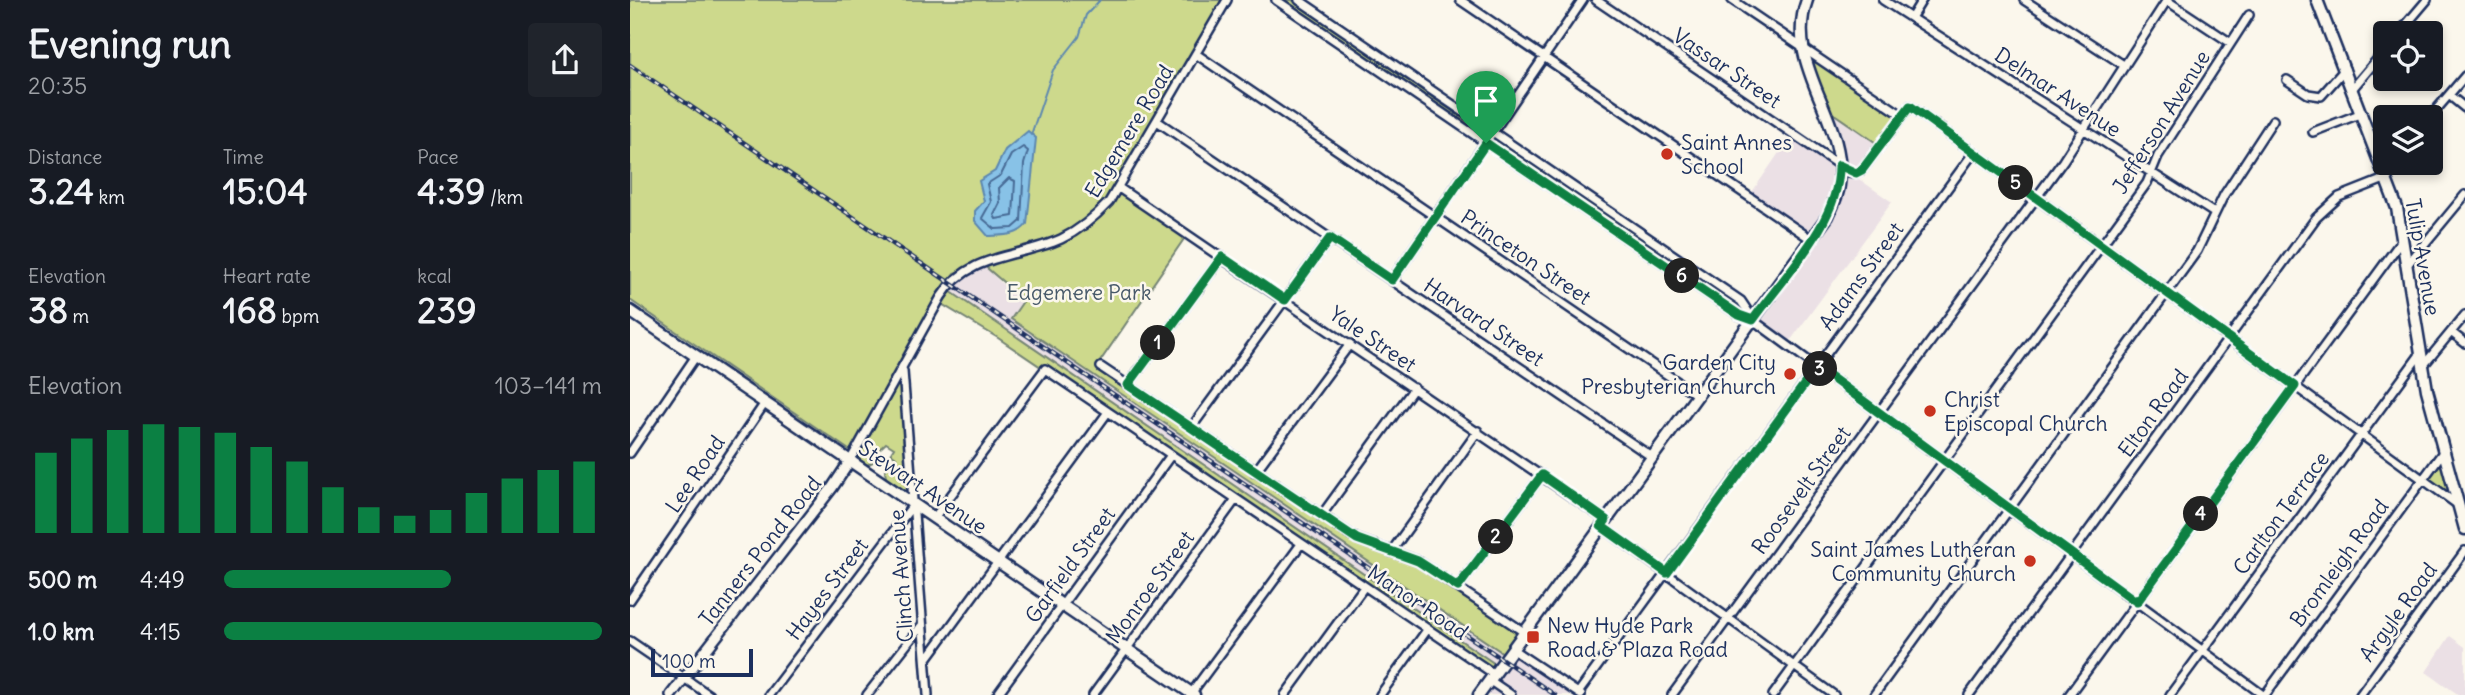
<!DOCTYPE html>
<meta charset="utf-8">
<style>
:root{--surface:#171b24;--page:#20242c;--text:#f1f3f6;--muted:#9ea1a6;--accent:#0b8043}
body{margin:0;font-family:Delius,sans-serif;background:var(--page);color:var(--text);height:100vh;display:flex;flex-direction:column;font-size:26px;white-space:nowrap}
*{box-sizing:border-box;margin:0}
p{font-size:23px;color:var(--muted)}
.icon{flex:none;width:38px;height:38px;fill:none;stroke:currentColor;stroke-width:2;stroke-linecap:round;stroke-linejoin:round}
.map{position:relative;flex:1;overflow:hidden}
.details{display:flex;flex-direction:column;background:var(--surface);width:630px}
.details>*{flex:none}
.controls{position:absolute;left:1743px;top:21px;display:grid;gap:14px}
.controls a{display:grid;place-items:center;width:70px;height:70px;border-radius:7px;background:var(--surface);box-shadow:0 4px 10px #0003;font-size:35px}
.scale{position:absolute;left:21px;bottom:18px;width:102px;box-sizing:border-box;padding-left:7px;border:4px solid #1b2f5e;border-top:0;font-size:19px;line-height:24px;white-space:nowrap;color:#1b2f5e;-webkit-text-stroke:5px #fbf7ec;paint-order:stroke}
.pin{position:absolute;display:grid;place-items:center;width:60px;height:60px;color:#fff;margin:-72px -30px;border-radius:50% 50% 50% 0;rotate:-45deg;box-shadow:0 0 7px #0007}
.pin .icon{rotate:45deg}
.km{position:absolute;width:35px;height:35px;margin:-18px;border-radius:50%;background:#222;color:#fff;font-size:19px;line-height:35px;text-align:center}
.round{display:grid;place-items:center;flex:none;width:74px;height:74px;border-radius:7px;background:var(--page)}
.head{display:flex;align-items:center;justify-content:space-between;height:119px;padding:0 28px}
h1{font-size:38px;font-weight:700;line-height:52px}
.figures{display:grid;grid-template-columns:repeat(3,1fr);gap:10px;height:119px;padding:7px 28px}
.figures div{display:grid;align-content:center}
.figures b{font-size:35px;font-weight:700}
.figures small{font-size:19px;font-weight:400}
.figures p{font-size:19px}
.chart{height:196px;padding:14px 28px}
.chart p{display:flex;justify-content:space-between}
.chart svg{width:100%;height:126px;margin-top:7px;stroke:var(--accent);stroke-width:6}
ul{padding:0 28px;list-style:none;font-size:23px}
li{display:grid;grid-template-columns:112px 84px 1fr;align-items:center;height:52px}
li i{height:18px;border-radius:9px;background:var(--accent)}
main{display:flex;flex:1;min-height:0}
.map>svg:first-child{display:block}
.built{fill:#ebe0e5}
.green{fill:#cdd98c;stroke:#748475;stroke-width:2}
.water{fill:#88c2e7;stroke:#5c87b0;stroke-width:2}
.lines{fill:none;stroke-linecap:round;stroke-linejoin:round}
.shore{stroke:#476a95;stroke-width:2}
.stream{stroke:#5c87b0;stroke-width:2}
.minor-casing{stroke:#1b2f5e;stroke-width:12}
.tertiary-casing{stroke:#1b2f5e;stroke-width:14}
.secondary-casing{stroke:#1b2f5e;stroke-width:15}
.minor{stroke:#fbf7ec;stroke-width:7}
.tertiary{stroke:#fbf7ec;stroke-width:9}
.secondary{stroke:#fbf7ec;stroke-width:10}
.rail-casing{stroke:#1b2f5e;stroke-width:4.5}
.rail{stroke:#fbf7ec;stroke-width:2;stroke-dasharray:5;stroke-linecap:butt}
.route-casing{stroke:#fff;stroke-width:14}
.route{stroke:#0b8043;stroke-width:9}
.poi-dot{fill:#c8321e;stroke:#fbf7ec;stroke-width:2.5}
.labels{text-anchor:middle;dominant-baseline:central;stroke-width:5;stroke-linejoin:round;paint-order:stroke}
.street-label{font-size:21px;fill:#1b2f5e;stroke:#fbf7ec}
.poi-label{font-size:21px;fill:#1b2f5e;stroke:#fbf7ec;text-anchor:start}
.park-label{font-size:21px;fill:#485a6a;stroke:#fbf7ec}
</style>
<main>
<section class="details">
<div class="head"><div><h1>Evening run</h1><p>20:35</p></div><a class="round"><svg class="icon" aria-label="share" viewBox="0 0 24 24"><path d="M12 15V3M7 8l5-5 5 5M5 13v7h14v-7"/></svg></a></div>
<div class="figures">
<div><p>Distance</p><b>3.24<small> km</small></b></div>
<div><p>Time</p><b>15:04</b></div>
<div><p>Pace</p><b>4:39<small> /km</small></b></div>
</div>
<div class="figures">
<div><p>Elevation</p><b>38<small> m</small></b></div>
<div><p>Heart rate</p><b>168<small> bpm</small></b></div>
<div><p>kcal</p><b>239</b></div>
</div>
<div class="chart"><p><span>Elevation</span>103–141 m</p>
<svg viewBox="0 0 160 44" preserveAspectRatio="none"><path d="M5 44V16M15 44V11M25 44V8M35 44V6M45 44V7M55 44V9M65 44V14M75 44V19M85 44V28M95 44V35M105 44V38M115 44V36M125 44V30M135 44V25M145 44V22M155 44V19"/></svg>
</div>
<ul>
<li><b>500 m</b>4:49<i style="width:60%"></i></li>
<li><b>1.0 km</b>4:15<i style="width:100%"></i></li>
</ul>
</section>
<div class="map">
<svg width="1835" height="695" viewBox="0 0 1835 695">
<rect width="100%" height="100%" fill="#fbf7ec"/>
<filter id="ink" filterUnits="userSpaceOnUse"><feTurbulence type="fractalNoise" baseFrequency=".0143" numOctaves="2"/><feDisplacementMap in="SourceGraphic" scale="14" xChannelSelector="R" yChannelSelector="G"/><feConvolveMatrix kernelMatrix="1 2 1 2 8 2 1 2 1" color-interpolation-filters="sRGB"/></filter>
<g filter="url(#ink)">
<path class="built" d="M0,60L320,278L332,268L351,262L371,283L394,300L382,320L876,654L881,649L947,695H856L850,691L868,667L325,297Z
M1197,109L1248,144L1226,177L1262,202L1158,344L1124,319L1178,239L1118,198L1162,134L1209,165Z
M1820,636L1835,647V695H1829L1796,672Z"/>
<path class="green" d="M0,0H592L488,189L556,236L467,366L733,544L786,560L893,631L876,655L381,319L394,300L351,263L324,273L314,287L868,666L863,673L368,338L308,302L272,370L281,500L257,483L255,471L266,457L261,453L264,448L256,443L244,454L247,456L243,462L233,467L222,460L225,454L0,300Z
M651,0H662L855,134L851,135Z
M1176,53L1269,115L1248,144L1197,109Z
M867,141L1115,308L1116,311L1111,313L866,146Z
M1813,453L1827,504L1793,479Z"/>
<path class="water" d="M398,131L406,138L397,224C387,237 372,235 358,236L345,221V211L354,201L349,181L365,171L375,150Z"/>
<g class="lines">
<path class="shore" d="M393,147L398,151L394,164L391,221L383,228L365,229L352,218L361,202L357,184L371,175L381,155Z
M379,178L385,181L383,216L366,219L364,215L370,203L369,188Z"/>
<path class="stream" d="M401,135L423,70L449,37L456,15L470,0"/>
<defs>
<path id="minor" d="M646,0L1109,315L1123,320L1633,695
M669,0L1111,301L1123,319
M830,0L1181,239
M966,0L1219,172L1226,173L1232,170L1280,106L1828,505
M1102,0L1272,115
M1253,0L1584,213
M1394,0L1495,66
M1536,0L1601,43
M1281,18L1292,0
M1769,33L1797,0
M566,54L1067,395
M1657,80L1678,94L1691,96L1715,69
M1723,88L1755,50
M1819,95L1835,108
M1800,117L1835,76
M527,121L1022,457
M1683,132L1732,113
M1755,173L1763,163
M489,188L976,520
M1777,265L1835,195
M762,280L953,0
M1821,332L1835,343
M1793,366L1835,315
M471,367L727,539L788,561L894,632
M273,371L298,695
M498,385L592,257
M561,428L700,238
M0,453L66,356
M220,461L311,297C338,253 389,258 431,239C450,230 465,217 479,202L597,0
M625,472L720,344
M691,516L784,388
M304,518L415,369L864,674
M971,526L1204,695
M761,552L848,431
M828,587L912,475
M0,600L135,403
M0,641L79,695
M882,649L951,695
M296,660L478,412
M859,680L881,695
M948,693L1344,152
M139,695L283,505
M237,695L292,625
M367,695L541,455
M463,695L606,499
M560,695L671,544
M655,695L734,587
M750,695L797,630
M1042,695L1433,161L1537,0
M1143,695L1517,183L1528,156L1619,15
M1244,695L1567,251L1594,195L1643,120
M1339,695L1686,218L1709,197L1757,178
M1439,695L1772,240
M1540,695L1791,353
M1635,695L1813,452
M1730,695L1835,551"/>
<path id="tertiary" d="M41,695L202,488L220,461"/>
<path id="secondary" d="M1687,0L1767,208L1797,390L1835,529
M0,311L564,695
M849,695L1198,216C1202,206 1208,196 1209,185C1218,119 1153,66 1177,0"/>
</defs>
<use href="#minor" class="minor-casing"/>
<use href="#tertiary" class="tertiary-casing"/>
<use href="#secondary" class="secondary-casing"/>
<use href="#minor" class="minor"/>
<use href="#tertiary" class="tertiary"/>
<use href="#secondary" class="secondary"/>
<defs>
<path id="rail" d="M0,65L925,695"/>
</defs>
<use href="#rail" class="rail-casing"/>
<use href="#rail" class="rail"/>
</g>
</g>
<g class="lines" filter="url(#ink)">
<defs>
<path id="route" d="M1280,106L1665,386L1507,602L1187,367L1037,573L971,526L976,520L912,475L828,587L788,561L727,539L498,385L592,257L655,300L700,238L762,280L856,143L1109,315L1123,320C1155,275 1210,221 1209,165L1226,173L1232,170Z"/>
</defs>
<use href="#route" class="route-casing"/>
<use href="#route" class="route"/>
</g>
<g class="poi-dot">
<circle cx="1037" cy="154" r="7"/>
<circle cx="1160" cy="374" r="7"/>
<circle cx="1300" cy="411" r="7"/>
<circle cx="1400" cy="561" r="7"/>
<rect x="896" y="630" width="14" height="14" rx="3.5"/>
</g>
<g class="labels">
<g class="street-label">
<text transform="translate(1097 68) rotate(34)">Vassar Street</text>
<text transform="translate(1428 92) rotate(33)">Delmar Avenue</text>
<text transform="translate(1531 122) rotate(-58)">Jefferson Avenue</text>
<text transform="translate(499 131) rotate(-59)">Edgemere Road</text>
<text transform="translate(896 257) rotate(34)">Princeton Street</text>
<text transform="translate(1793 257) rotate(80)">Tulip Avenue</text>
<text transform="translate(1231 276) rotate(-54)">Adams Street</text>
<text transform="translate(854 322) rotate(34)">Harvard Street</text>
<text transform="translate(743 339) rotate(34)">Yale Street</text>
<text transform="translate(1523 413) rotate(-54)">Elton Road</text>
<text transform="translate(65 474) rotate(-56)">Lee Road</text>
<text transform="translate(293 487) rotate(34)">Stewart Avenue</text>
<text transform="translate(1171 490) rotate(-54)">Roosevelt Street</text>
<text transform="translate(1651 513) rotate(-54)">Carlton Terrace</text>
<text transform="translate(130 551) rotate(-52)">Tanners Pond Road</text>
<text transform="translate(1709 563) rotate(-54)">Bromleigh Road</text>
<text transform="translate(440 565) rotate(-54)">Garfield Street</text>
<text transform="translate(271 576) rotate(-94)">Clinch Avenue</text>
<text transform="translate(520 587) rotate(-54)">Monroe Street</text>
<text transform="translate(197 589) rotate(-53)">Hayes Street</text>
<text transform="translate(788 602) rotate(34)">Manor Road</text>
<text transform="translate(1768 612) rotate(-54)">Argyle Road</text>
</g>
<g class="poi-label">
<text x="1051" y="142">Saint Annes<tspan x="1051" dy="24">School</tspan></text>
<text x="1146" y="362" text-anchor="end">Garden City<tspan x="1146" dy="24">Presbyterian Church</tspan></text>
<text x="1314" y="399">Christ<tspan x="1314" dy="24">Episcopal Church</tspan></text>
<text x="1386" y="549" text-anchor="end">Saint James Lutheran<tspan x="1386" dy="24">Community Church</tspan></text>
<text x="917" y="625">New Hyde Park<tspan x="917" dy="24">Road &amp; Plaza Road</tspan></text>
</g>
<g class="park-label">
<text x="449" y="292">Edgemere Park</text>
</g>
</g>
</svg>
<div class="controls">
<a><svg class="icon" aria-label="locate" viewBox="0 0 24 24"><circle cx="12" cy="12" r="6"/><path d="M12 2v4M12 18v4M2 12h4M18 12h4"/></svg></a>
<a><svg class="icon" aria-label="layers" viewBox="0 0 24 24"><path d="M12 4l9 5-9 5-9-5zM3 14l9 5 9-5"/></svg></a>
</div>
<div class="scale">100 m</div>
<div class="pin" style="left:856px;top:143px;background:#1e9e55"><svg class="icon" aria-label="arrive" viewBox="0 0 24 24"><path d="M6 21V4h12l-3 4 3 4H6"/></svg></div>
<b class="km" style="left:528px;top:343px">1</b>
<b class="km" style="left:866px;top:537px">2</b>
<b class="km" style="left:1190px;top:369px">3</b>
<b class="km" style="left:1571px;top:514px">4</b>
<b class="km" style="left:1386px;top:183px">5</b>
<b class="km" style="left:1052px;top:276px">6</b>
</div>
</main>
